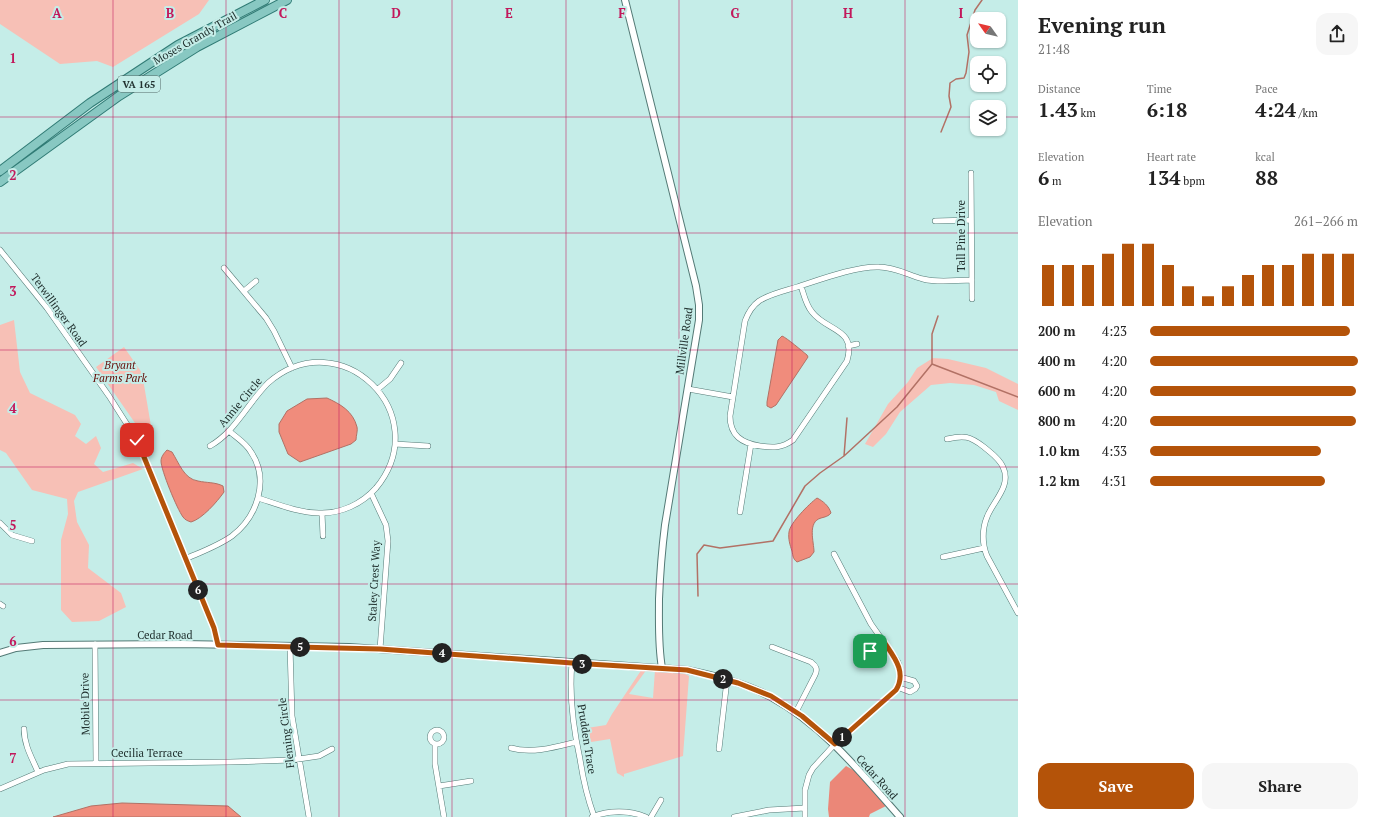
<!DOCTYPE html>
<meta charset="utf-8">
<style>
:root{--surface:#fff;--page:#f6f6f6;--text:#222;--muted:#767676;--accent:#b45309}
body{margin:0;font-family:"PT Serif",serif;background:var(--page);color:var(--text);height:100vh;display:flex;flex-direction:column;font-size:15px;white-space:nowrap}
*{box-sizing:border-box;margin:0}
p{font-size:13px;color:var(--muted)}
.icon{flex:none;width:22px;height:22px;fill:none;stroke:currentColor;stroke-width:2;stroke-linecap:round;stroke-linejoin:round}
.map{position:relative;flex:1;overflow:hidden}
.side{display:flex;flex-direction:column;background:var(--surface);width:360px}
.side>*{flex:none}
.needle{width:26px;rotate:304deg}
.tools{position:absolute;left:970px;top:12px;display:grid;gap:8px}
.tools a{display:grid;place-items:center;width:36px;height:36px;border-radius:8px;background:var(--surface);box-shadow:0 1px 3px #0004;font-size:20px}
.pin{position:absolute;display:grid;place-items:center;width:34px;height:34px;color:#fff;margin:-17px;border-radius:8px;box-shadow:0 2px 6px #0006}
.km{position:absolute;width:20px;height:20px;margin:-10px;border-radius:50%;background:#222;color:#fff;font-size:11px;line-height:20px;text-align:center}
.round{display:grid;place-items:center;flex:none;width:42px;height:42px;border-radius:12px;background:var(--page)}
.summary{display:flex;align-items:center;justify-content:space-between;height:68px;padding:0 20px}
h1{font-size:22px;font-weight:600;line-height:30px}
.metrics{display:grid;grid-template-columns:repeat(3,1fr);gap:6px;height:68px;padding:4px 20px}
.metrics div{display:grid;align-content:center}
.metrics b{font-size:20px;font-weight:600}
.metrics small{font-size:11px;font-weight:400}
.metrics p{font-size:11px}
.chart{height:112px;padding:8px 20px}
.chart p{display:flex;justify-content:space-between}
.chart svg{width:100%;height:72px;margin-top:4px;stroke:var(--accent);stroke-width:6}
.primary-button{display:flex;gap:8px;margin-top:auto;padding:8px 20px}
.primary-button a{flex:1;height:46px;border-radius:12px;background:var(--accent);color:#fff;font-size:16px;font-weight:600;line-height:46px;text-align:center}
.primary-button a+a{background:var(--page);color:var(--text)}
ul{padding:0 20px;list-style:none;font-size:13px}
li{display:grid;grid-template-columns:64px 48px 1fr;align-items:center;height:30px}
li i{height:10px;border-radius:5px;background:var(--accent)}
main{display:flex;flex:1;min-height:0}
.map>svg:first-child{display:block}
.green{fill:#f7c0b6}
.forest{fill:#eb8778}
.water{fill:#f08c7c;stroke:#b27165}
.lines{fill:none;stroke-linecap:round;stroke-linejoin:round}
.stream{stroke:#b27165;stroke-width:1.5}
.minor-casing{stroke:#547a76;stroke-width:6}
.tertiary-casing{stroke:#547a76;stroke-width:8}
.primary-casing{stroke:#307b75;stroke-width:10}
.minor{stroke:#fff;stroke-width:5}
.tertiary{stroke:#fff;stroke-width:6}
.primary{stroke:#88c8c2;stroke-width:8}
.route-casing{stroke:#fff;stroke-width:8}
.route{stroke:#b45309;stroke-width:5}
.grid{fill:none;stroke:#c2185b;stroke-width:1;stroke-opacity:0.55}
.labels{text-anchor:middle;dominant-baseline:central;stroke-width:4;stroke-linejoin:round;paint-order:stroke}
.shield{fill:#c5ede8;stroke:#526966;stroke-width:1}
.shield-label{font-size:10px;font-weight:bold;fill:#21312f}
.street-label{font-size:11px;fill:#21312f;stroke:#c5ede8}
.park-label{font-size:11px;font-style:italic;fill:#640904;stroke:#c5ede8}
.grid-label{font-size:13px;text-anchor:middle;font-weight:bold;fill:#c2185b;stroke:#c5ede8;stroke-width:4;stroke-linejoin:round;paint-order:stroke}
</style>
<main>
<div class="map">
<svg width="1018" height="817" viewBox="0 0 1018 817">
<rect width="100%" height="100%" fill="#c5ede8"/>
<path class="green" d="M0,0H209L199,14L113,67L97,61L60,64L0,24Z
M14,320L20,372L30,393L75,415L81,424L75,436L86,444L96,436L101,448L94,464L103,472L133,463L143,469L78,492L74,501L77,522L89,545L88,568L121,593L126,607L99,621L72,622L61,610V540L68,514L67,499L32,490L6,453L0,450V325Z
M124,347L142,373L151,426L142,433L96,367Z
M933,358L948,359L986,368L1018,384V410L999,401L996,392L974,385L950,383L931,385L900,412L886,434L873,447L865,444L888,404L908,382L917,368Z
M642,669H647L629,694L653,698L655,670L683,673L689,676L683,756L624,774V777L617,773L610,739L585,743L581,729L606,725L612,714Z"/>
<path class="forest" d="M846,766L866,777L888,805L870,814L869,817H829L828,809L830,782Z"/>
<path class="water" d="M782,336C787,338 802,351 807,355L808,357L776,405L771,408L767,406V402L778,340Z
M327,398C340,404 353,411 357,427C358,430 356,436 356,440L351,444L300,462L288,454L279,432V424L287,411L307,399Z
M167,450L172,452C179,463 184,479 198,481C207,483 215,482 223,486L224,492C217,502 202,519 191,522C188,521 185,520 183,517C177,509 161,470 161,461C161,457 164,453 167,450Z
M817,498C823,501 829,506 831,513C829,516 825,517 821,518C807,522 814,542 814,552L810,557L797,562C793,559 793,556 792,551C790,545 788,539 789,532C790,523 809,504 817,498Z
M122,803L228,806L241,817H53L91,806Z"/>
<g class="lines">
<path class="stream" d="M941,132L951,107L949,96L950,83L956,79L964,78L966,73L969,52L967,35L975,10L982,0
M932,364L1018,397
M844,456L847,418
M698,596L697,554L704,545L720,548L773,541L805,486L820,473L844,456L897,407L932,364V334L938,316"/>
<defs>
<path id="minor" d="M971,173L972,299
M935,221L971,220
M0,250L47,308L109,396L137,440L214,628L218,645
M224,268L266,318L274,331L292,368
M801,286C804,295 806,305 812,312C826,331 857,328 847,361L793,440C782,448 773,448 760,446C742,443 730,436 730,416L745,321C748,313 752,306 759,301C770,294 784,291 797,287C819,280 856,266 879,267C895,267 908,275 923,279C938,283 956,280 972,280
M244,291L256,281
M848,346L857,344
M378,389L390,379L401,363
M688,389L733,397
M947,439C964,435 970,436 984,447C991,453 999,458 1003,467C1012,486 993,501 987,517C982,529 982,544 987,556L1018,613
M395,444L428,446
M210,446C235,432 248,403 268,383C340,320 437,414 376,488C362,504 340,514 319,513C299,513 277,504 258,498
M371,493L386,525L388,541L380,649
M740,512L751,444
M322,513L323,536
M0,523L12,535L32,541
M943,557L984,548
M185,559C201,552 218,546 232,536C257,517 270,480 251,452C246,443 237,438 229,431
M0,604L3,606
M95,644L96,763
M290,646L292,716L309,817
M772,647L811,662C816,666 818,669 815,675L796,712
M859,654L870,651L884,642
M572,663C569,696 573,727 580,759C583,779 587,797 594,816
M897,687L910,692L915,689L917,686L914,681L900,677
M24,729C24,745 32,758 38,772
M430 737a7 7 0 1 1 14 0a7 7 0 1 1-14 0Z
M435,745V764L444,817
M511,748C532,754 556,747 576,742
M719,749L727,680
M439,786L471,781
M0,789L44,770L68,764L230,762L292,760L319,756L332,749
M592,817C609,810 629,810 646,817
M651,817L661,800
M734,817L769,810L805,808
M805,817V790L809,775L813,768L835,744L896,690L898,685L901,675L898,662L871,624L834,554"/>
<path id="tertiary" d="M625,0L696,286L699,305V320L665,525C662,549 660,574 659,599C659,623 658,645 662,668
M0,653L16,648L43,645L182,644L349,647L687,670C716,676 745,683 771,697C824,726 861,773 900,817"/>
<path id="primary" d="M0,171L90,103L178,45L265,0
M0,182L119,96L197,47L287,0"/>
</defs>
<use href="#minor" class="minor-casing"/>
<use href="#tertiary" class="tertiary-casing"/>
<use href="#primary" class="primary-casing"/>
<use href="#minor" class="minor"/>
<use href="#tertiary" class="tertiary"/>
<use href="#primary" class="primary"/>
</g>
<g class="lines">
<defs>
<path id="route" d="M137,440L214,628L218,645L380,649L572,663L687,670L738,683L771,696L802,716L835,744L896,690C907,672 894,657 884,642L870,651"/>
</defs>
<use href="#route" class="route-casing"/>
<use href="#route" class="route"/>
</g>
<path class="grid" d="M113,0V817M226,0V817M339,0V817M452,0V817M566,0V817M679,0V817M792,0V817M905,0V817M0,117H977M999,117H1018M0,233H1018M0,350H1018M0,467H1018M0,584H1018M0,700H1018"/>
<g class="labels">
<rect class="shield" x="118" y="76" width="42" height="16" rx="3"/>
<g class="shield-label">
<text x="139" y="84">VA 165</text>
</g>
<g class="street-label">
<text transform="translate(195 38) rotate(-30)">Moses Grandy Trail</text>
<text transform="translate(961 236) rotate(-90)">Tall Pine Drive</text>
<text transform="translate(59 310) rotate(54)">Terwillinger Road</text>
<text transform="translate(684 341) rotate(-82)">Millville Road</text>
<text transform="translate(240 402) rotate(-50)">Annie Circle</text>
<text transform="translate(374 581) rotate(-87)">Staley Crest Way</text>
<text x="165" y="635">Cedar Road</text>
<text transform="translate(85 704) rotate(-91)">Mobile Drive</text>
<text transform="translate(286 733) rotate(-97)">Fleming Circle</text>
<text transform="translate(587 739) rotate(81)">Prudden Trace</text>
<text x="147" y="753">Cecilia Terrace</text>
<text transform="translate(877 777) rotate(48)">Cedar Road</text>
</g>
<g class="park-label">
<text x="120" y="365">Bryant<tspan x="120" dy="13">Farms Park</tspan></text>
</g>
</g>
<g class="grid-label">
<text x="57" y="18">A</text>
<text x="170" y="18">B</text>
<text x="283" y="18">C</text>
<text x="396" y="18">D</text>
<text x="509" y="18">E</text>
<text x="622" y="18">F</text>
<text x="735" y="18">G</text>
<text x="848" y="18">H</text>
<text x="961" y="18">I</text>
<text x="13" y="63">1</text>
<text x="13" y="180">2</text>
<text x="13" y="296">3</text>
<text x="13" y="413">4</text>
<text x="13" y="530">5</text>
<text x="13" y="646">6</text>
<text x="13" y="763">7</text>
</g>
</svg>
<div class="tools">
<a><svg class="needle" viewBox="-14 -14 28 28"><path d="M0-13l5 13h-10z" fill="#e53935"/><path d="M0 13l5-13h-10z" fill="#767676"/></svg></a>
<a><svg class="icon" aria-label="locate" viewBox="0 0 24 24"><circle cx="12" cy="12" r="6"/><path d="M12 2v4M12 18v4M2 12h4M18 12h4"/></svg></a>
<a><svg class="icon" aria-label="layers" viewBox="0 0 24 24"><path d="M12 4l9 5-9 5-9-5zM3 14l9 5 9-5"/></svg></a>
</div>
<div class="pin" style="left:870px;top:651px;background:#1e9e55"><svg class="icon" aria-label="arrive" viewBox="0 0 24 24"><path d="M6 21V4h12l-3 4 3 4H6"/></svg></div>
<div class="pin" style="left:137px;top:440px;background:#d93025"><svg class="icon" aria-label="check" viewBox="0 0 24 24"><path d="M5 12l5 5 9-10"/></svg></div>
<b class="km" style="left:842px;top:737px">1</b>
<b class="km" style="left:723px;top:679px">2</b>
<b class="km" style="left:582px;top:664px">3</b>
<b class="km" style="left:442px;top:653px">4</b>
<b class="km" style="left:300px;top:647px">5</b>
<b class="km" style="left:198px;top:590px">6</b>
</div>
<section class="side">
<div class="summary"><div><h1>Evening run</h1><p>21:48</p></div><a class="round"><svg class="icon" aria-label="share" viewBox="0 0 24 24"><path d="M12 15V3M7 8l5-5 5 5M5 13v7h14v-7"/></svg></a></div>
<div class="metrics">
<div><p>Distance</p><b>1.43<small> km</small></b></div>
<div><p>Time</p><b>6:18</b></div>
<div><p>Pace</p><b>4:24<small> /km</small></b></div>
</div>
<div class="metrics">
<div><p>Elevation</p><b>6<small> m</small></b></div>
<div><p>Heart rate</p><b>134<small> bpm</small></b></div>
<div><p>kcal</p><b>88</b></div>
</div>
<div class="chart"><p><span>Elevation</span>261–266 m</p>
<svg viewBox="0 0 160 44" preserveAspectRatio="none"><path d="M5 44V19M15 44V19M25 44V19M35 44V12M45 44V6M55 44V6M65 44V19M75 44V32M85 44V38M95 44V32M105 44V25M115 44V19M125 44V19M135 44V12M145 44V12M155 44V12"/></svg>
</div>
<ul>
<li><b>200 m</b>4:23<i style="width:96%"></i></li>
<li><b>400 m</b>4:20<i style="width:100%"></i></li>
<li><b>600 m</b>4:20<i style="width:99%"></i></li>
<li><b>800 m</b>4:20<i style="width:99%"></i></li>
<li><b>1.0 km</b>4:33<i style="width:82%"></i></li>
<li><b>1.2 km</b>4:31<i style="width:84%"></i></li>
</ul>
<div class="primary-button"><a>Save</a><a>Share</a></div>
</section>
</main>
